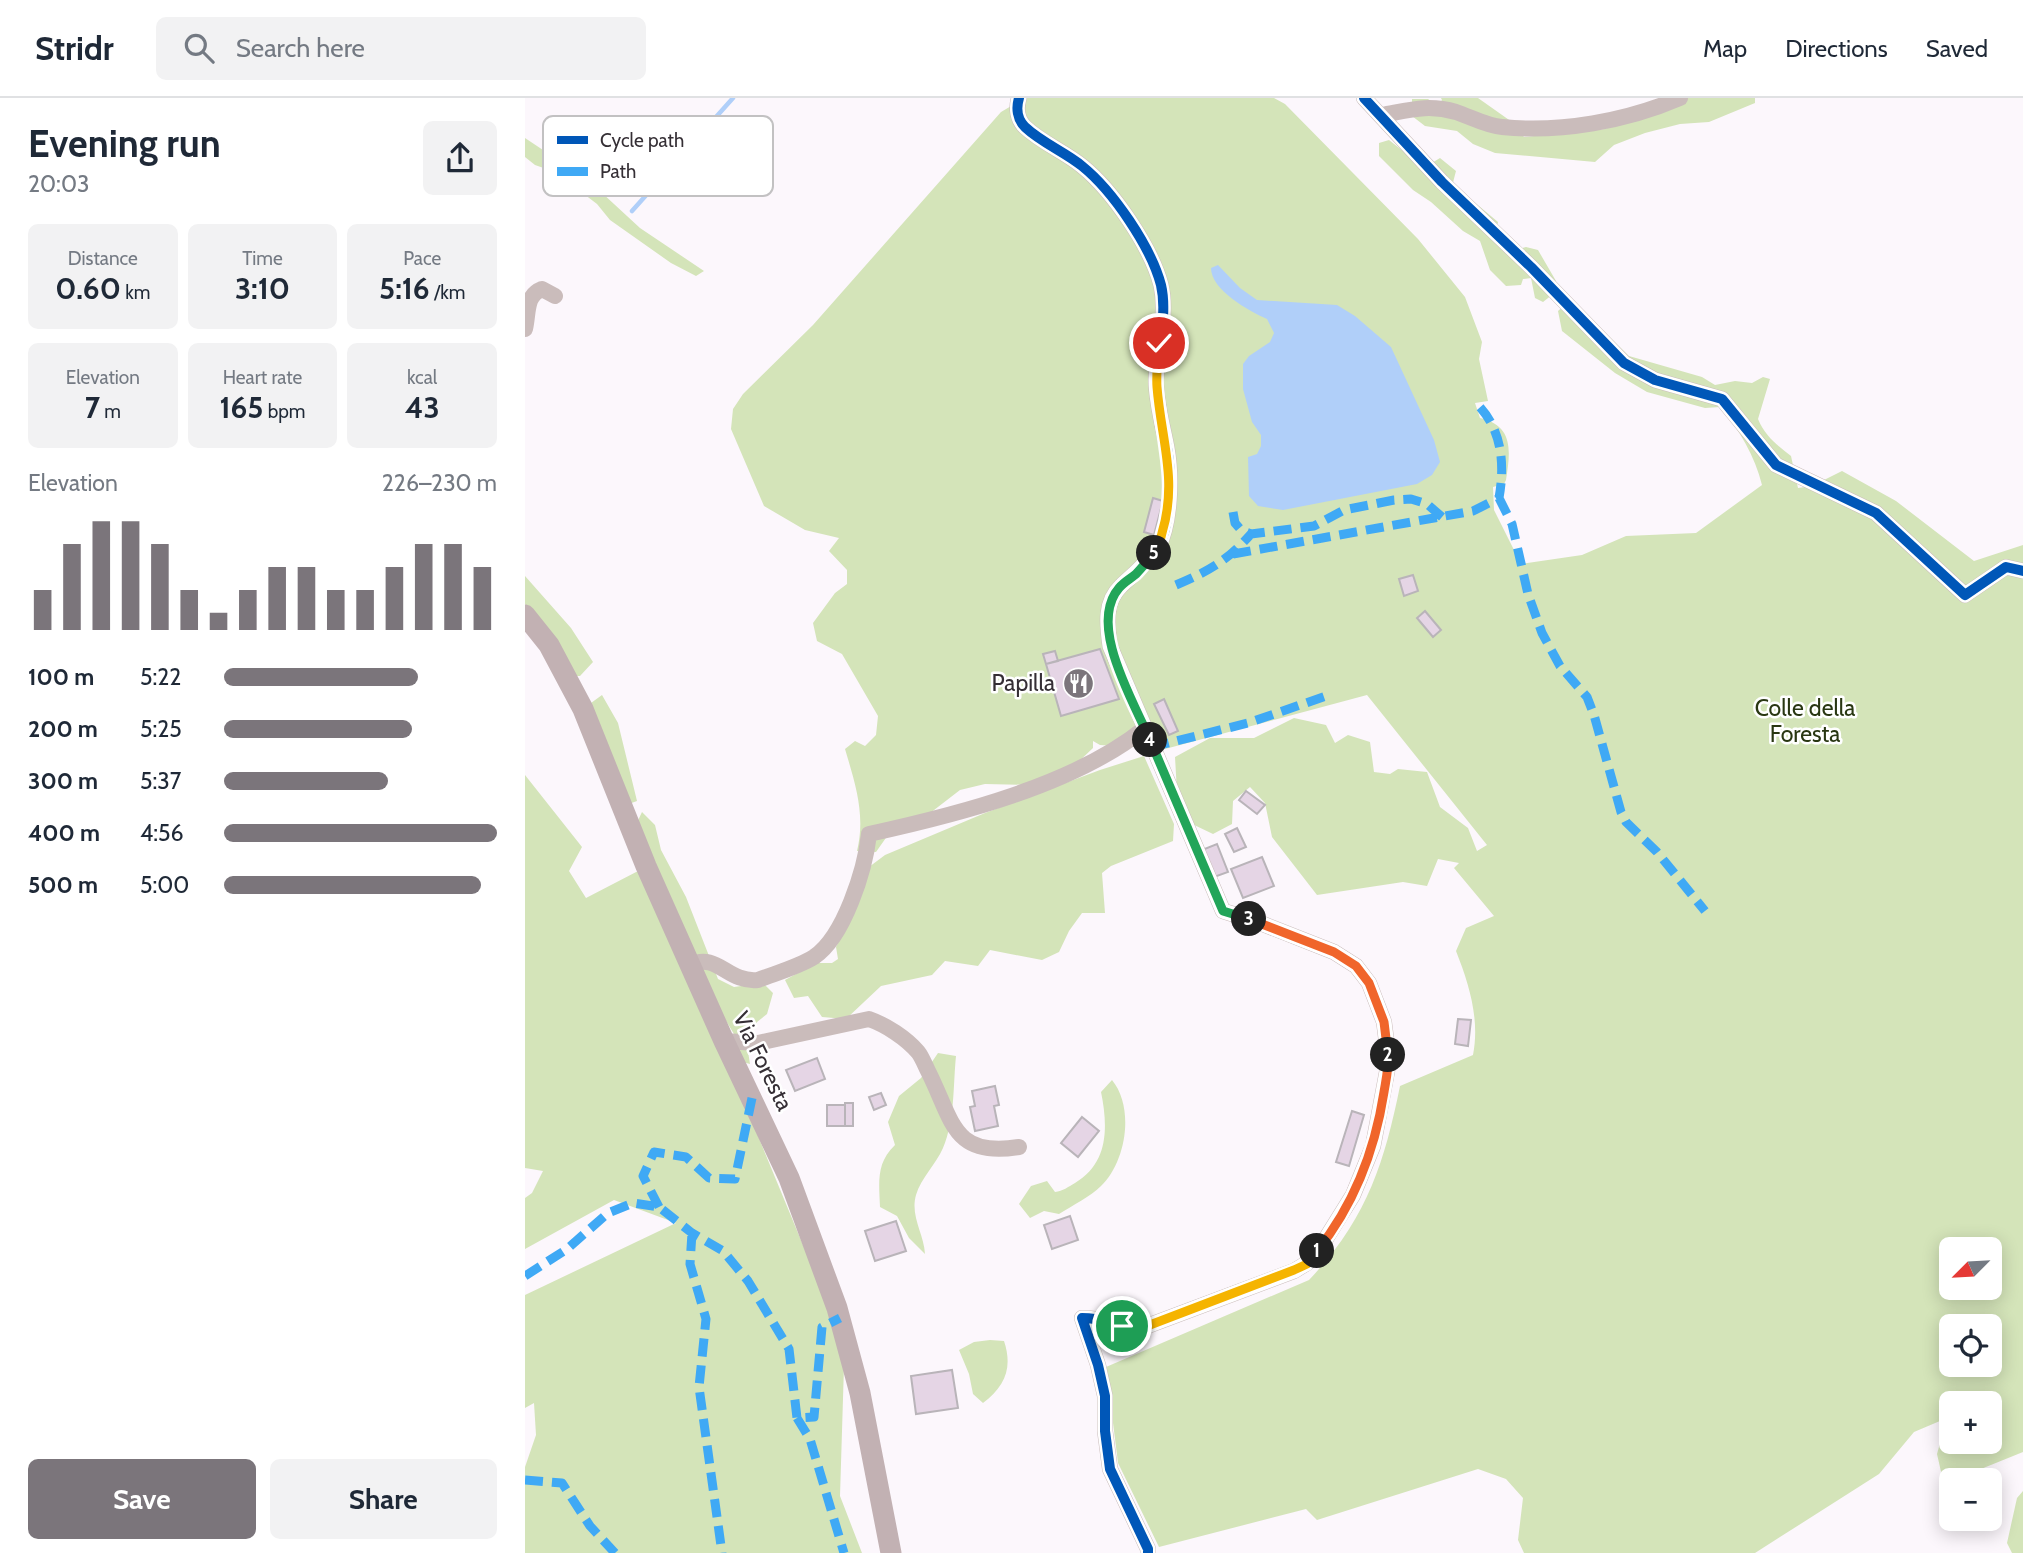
<!DOCTYPE html>
<meta charset="utf-8">
<style>
:root{--surface:#fff;--page:#f2f2f3;--text:#1f2937;--muted:#747a83;--line:#e0e1e3;--accent:#7b757b}
body{margin:0;font-family:Cabin,sans-serif;background:var(--page);color:var(--text);height:100vh;display:flex;flex-direction:column;font-size:26px;white-space:nowrap}
*{box-sizing:border-box;margin:0}
p{font-size:23px;color:var(--muted)}
.icon{flex:none;width:38px;height:38px;fill:none;stroke:currentColor;stroke-width:2;stroke-linecap:round;stroke-linejoin:round}
.map{position:relative;flex:1;overflow:hidden}
.side{display:flex;flex-direction:column;background:var(--surface);width:525px}
.side>*{flex:none}
.needle{width:46px;rotate:246deg}
.buttons{position:absolute;left:1414px;top:1139px;display:grid;gap:14px}
.buttons a{display:grid;place-items:center;width:63px;height:63px;border-radius:10px;background:var(--surface);box-shadow:0 4px 18px #0003;font-size:35px}
.pin{position:absolute;display:grid;place-items:center;width:60px;height:60px;color:#fff;margin:-30px;border:4px solid #fff;border-radius:50%;box-shadow:0 2px 7px #0007}
.km{position:absolute;width:35px;height:35px;margin:-18px;border-radius:50%;background:#222;color:#fff;font-size:19px;line-height:35px;text-align:center}
.round{display:grid;place-items:center;flex:none;width:74px;height:74px;border-radius:10px;background:var(--page)}
.overview{display:flex;align-items:center;justify-content:space-between;height:119px;padding:0 28px}
h1{font-size:38px;font-weight:800;line-height:52px}
.metrics{display:grid;grid-template-columns:repeat(3,1fr);gap:10px;height:119px;padding:7px 28px}
.metrics div{display:grid;align-content:center;border-radius:10px;background:var(--page);text-align:center}
.metrics b{font-size:30px;font-weight:800}
.metrics small{font-size:19px;font-weight:400}
.metrics p{font-size:19px}
.chart{height:196px;padding:14px 28px}
.chart p{display:flex;justify-content:space-between}
.chart svg{width:100%;height:126px;margin-top:7px;stroke:var(--accent);stroke-width:6}
.button{display:flex;gap:14px;margin-top:auto;padding:14px 28px}
.button a{flex:1;height:80px;border-radius:10px;background:var(--accent);color:#fff;font-size:28px;font-weight:800;line-height:80px;text-align:center}
.button a+a{background:var(--page);color:var(--text)}
ul{padding:0 28px;list-style:none;font-size:23px}
li{display:grid;grid-template-columns:112px 84px 1fr;align-items:center;height:52px}
li i{height:18px;border-radius:9px;background:var(--accent)}
header{display:flex;align-items:center;gap:42px;box-sizing:border-box;height:98px;padding:0 35px;background:var(--surface);border-bottom:2px solid var(--line)}
header strong{font-size:33px}
nav{display:flex;gap:38px;margin-inline-start:auto;font-size:24px}
.search{width:490px;height:63px;background:var(--page);display:flex;align-items:center;gap:18px;box-sizing:border-box;padding:0 24px;border-radius:10px;color:var(--muted);font-size:26px}
main{display:flex;flex:1;min-height:0}
.map>svg:first-child{display:block}
.green{fill:#d4e4b9;fill-rule:evenodd}
.water{fill:#b0cff9}
.lines{fill:none;stroke-linecap:round;stroke-linejoin:round}
.stream{stroke:#b0cff9;stroke-width:4.5}
.building{fill:#e5d5e5;stroke:#b9b4b9;stroke-width:2}
.minor{stroke:#cabcbb;stroke-width:16}
.major{stroke:#c2b1b3;stroke-width:21}
.quiet{stroke:#3fa9f5;stroke-width:9;stroke-dasharray:18 9;stroke-linecap:butt}
.cycleway-casing{stroke:#fff;stroke-width:15}
.cycleway{stroke:#0057b8;stroke-width:10}
.split-1-casing{stroke:#fff;stroke-width:14}
.split-2-casing{stroke:#fff;stroke-width:14}
.split-3-casing{stroke:#fff;stroke-width:14}
.split-4-casing{stroke:#fff;stroke-width:14}
.split-5-casing{stroke:#fff;stroke-width:14}
.split-6-casing{stroke:#fff;stroke-width:14}
.split-1{stroke:#f5b400;stroke-width:9}
.split-2{stroke:#f0652b;stroke-width:9}
.split-3{stroke:#f0652b;stroke-width:9}
.split-4{stroke:#22a559;stroke-width:9}
.split-5{stroke:#22a559;stroke-width:9}
.split-6{stroke:#f5b400;stroke-width:9}
.labels{text-anchor:middle;dominant-baseline:central;stroke-width:5;stroke-linejoin:round;paint-order:stroke}
.poi-label{font-size:23px;fill:#352f35;stroke:#fff;text-anchor:end}
.park-label{font-size:23px;fill:#293712;stroke:#fff}
.street-label{font-size:23px;fill:#352f35;stroke:#fff}
.key{fill:#fff;stroke:#c2c1c2;stroke-width:2}
.key-label{font-size:19px;fill:#352f35}
</style>
<header>
<strong>Stridr</strong>
<div class="search"><svg class="icon" aria-label="search" viewBox="0 0 24 24"><circle cx="10" cy="10" r="6"/><path d="M15 15l6 6"/></svg>Search here</div>
<nav><a>Map</a><a>Directions</a><a>Saved</a></nav>
</header>
<main>
<section class="side">
<div class="overview"><div><h1>Evening run</h1><p>20:03</p></div><a class="round"><svg class="icon" aria-label="share" viewBox="0 0 24 24"><path d="M12 15V3M7 8l5-5 5 5M5 13v7h14v-7"/></svg></a></div>
<div class="metrics">
<div><p>Distance</p><b>0.60<small> km</small></b></div>
<div><p>Time</p><b>3:10</b></div>
<div><p>Pace</p><b>5:16<small> /km</small></b></div>
</div>
<div class="metrics">
<div><p>Elevation</p><b>7<small> m</small></b></div>
<div><p>Heart rate</p><b>165<small> bpm</small></b></div>
<div><p>kcal</p><b>43</b></div>
</div>
<div class="chart"><p><span>Elevation</span>226–230 m</p>
<svg viewBox="0 0 160 44" preserveAspectRatio="none"><path d="M5 44V30M15 44V14M25 44V6M35 44V6M45 44V14M55 44V30M65 44V38M75 44V30M85 44V22M95 44V22M105 44V30M115 44V30M125 44V22M135 44V14M145 44V14M155 44V22"/></svg>
</div>
<ul>
<li><b>100 m</b>5:22<i style="width:71%"></i></li>
<li><b>200 m</b>5:25<i style="width:69%"></i></li>
<li><b>300 m</b>5:37<i style="width:60%"></i></li>
<li><b>400 m</b>4:56<i style="width:100%"></i></li>
<li><b>500 m</b>5:00<i style="width:94%"></i></li>
</ul>
<div class="button"><a>Save</a><a>Share</a></div>
</section>
<div class="map">
<svg width="1498" height="1455" viewBox="0 0 1498 1455">
<rect width="100%" height="100%" fill="#fcf7fc"/>
<path class="green" d="M500,0H749L760,6L893,141L940,199L957,244L954,261L963,303L950,305L955,320C990,328 985,355 981,382L979,386L968,389L969,412L996,466L1057,457L1101,438L1171,435L1237,387C1230,358 1214,331 1195,309L1180,310L1122,294L1090,275L1037,233L1033,213L1042,205L1059,214L1104,258L1177,279L1190,287L1210,283L1227,285L1238,279L1245,281L1233,321C1240,338 1252,347 1266,358L1273,390L1287,388L1317,373L1371,403L1449,463L1498,447V1354L1451,1373L1417,1378L1412,1356L1422,1320L1389,1334L1354,1376L1230,1455H999L993,1442L998,1400L981,1381L953,1371L792,1422L781,1411L634,1449L593,1365L581,1269L784,1182C841,1122 859,1067 875,988L948,957C955,921 944,886 931,853L941,830L969,818L929,770L934,765L913,761L902,788L878,784L792,797L747,739L740,705L725,689L708,703L707,726L688,736L665,725L652,694L650,659L685,640H729L769,620L801,627L810,645L823,637L845,644L849,674L865,676L873,671L902,674L915,709L943,730L952,753L962,747L842,597L640,651L575,647L568,643V650L548,669L512,687L460,686L435,692L400,719L370,727L351,754L332,753C341,717 330,685 320,651L330,643L340,648L351,637L353,618L317,556L292,543L288,525L310,495L322,486V472L304,453L314,440L280,432L239,408L206,331L208,311L218,296L288,227L476,14ZM1426,1152H1465V1190H1426ZM1426,1228H1465V1267H1426ZM1426,1306H1465V1344H1426Z
M916,0H953L987,24L999,39L1080,31L1149,0H1230V5L1184,24L1155,26L1120,35L1089,47L1070,64L970,55L948,46L932,33L900,28L887,18V1H903L913,8L917,2Z
M0,40L63,82L115,130L179,173L171,178L146,165L85,122L72,106L30,74L10,67L0,59Z
M864,42L883,57L897,71L915,60L931,73L926,92L943,114L948,103L973,124L969,144L990,152L1001,149L1013,152L1031,183L1032,193L1018,204L1010,200L1006,180L998,181L996,187L981,188L965,172L955,143L938,133L906,104L888,92L854,58V45Z
M0,478L46,530L68,564L55,578H47L0,506Z
M77,597L93,625L112,703L101,707L66,605Z
M619,658L649,726L648,743L586,768L577,775L580,815H557L544,833L534,854L517,862L465,852L453,868L420,863L407,877L356,888L321,921L297,919L283,898L269,900L260,882L291,865H307L313,861L311,849L326,819L340,772L360,757L460,715L575,672Z
M0,677L57,749L44,773L61,800L115,772L207,975L304,1210L319,1268L315,1398L337,1455H0V1369L11,1337L9,1305L0,1310V1197L151,1125L89,1102L0,1151V1100L7,1095L18,1073L0,1070Z
M117,714L130,727L136,752L161,799L193,881L209,889L238,885L248,895L242,916L232,924L226,934L222,947L225,966L214,963L209,936L186,898L108,733Z
M413,955L431,958C428,987 430,1022 418,1050C411,1066 396,1080 391,1097C385,1118 399,1136 400,1156L384,1140L372,1118L355,1109C354,1084 351,1065 370,1047L363,1024L374,998L396,980Z
M587,982C610,1010 601,1064 576,1088C565,1099 548,1107 534,1116L519,1113L505,1120L494,1106L506,1088L522,1083L530,1094C538,1093 543,1089 550,1085C584,1065 583,1028 576,994Z
M465,1242L479,1243C488,1270 480,1288 458,1305L448,1296L444,1276L434,1252L449,1244Z
M1498,1393V1455H1487L1482,1445L1492,1400Z"/>
<path class="water" d="M693,167L715,190L732,202L812,207L830,218L866,249L909,342L915,364L907,377L892,386L758,412L733,408L724,398L723,359L732,356L736,348V337L727,324L718,291V266L724,258L745,244L749,235L742,221C724,213 686,192 686,170Z"/>
<g class="lines">
<path class="stream" d="M107,113L208,0"/>
</g>
<path class="building" d="M628,400L638,403L629,437L619,434Z
M888,477L893,493L879,498L874,481Z
M900,513L916,532L908,539L892,520Z
M575,551L594,601L536,618L521,566Z
M530,553L533,563L521,566L518,556Z
M639,601L653,633L644,637L629,606Z
M721,693L740,707L732,716L714,702Z
M712,730L721,749L709,754L700,736Z
M692,746L703,774L689,779L677,752Z
M737,759L749,788L718,800L706,771Z
M933,921L946,922L943,948L930,946Z
M292,960L300,981L270,993L261,972Z
M470,988L474,1007L469,1008L473,1028L450,1033L445,1009L450,1008L447,993Z
M356,995L361,1007L349,1012L344,999Z
M320,1005H328V1028H320Z
M302,1007H320V1028H302Z
M827,1013L839,1017L824,1068L811,1064Z
M557,1019L574,1033L553,1059L536,1045Z
M545,1118L553,1142L527,1151L519,1127Z
M371,1123L381,1153L350,1163L340,1133Z
M427,1272L433,1310L391,1316L386,1278Z"/>
<g class="lines">
<path class="minor" d="M494,0C491,10 492,21 500,29C517,45 540,54 557,68C588,93 626,149 636,187C643,217 632,251 631,282C631,305 638,328 642,350C647,378 646,425 633,450C630,456 624,461 619,466C612,474 604,480 596,488C579,504 582,527 585,548L698,813L733,824L809,854L831,868L844,885L859,924L864,963L848,1048L828,1097L800,1142L782,1165L769,1173L617,1230C595,1228 579,1220 557,1220L573,1267L580,1298V1333L585,1371L623,1451V1455
M839,0L917,84L1006,169L1099,265L1130,282L1197,301L1251,367L1351,415L1440,497L1481,469L1498,473
M857,17C885,12 903,6 931,14C946,19 962,28 977,29C1035,35 1102,23 1155,0
M0,231C4,214 0,198 17,191L30,198
M165,867C193,854 202,885 233,882C251,875 273,869 289,859C319,839 340,772 344,736C431,717 550,687 620,630
M199,943L233,945L344,921C361,927 381,940 393,954C397,959 400,967 403,973C428,1022 427,1060 494,1049"/>
<path class="major" d="M0,517L24,547L58,611L121,768L199,943L264,1080L312,1210L335,1295L366,1455"/>
<path class="quiet" d="M974,400L987,426L1003,496L1017,535L1035,568L1062,599L1069,617L1096,714L1101,724L1132,754L1180,813
M708,414L710,425L716,432L726,436L789,428L819,412L869,402L886,401L902,406L917,419
M708,456L948,413L974,400C980,366 977,333 954,308
M651,487C684,473 702,463 726,436
M626,644L639,646L723,625L807,596
M134,1109L118,1078L129,1054L161,1059L184,1080L210,1081L227,1000
M167,1135L165,1166L181,1221L174,1289L197,1455
M0,1178L42,1151L83,1115L108,1105L134,1109L167,1135L198,1153L223,1183L264,1251L272,1320L289,1319L297,1229L315,1220
M272,1320L285,1341L319,1455
M0,1382L37,1385L65,1428L90,1455"/>
<defs>
<path id="cycleway" d="M494,0C491,10 492,21 500,29C517,45 540,54 557,68C588,93 626,149 636,187C643,217 632,251 631,282C631,305 638,328 642,350C647,378 646,425 633,450C630,456 624,461 619,466C612,474 604,480 596,488C579,504 582,527 585,548L698,813L733,824L809,854L831,868L844,885L859,924L864,963L848,1048L828,1097L800,1142L782,1165L769,1173L617,1230C595,1228 579,1220 557,1220L573,1267L580,1298V1333L585,1371L623,1451V1455
M839,0L917,84L1006,169L1099,265L1130,282L1197,301L1251,367L1351,415L1440,497L1481,469L1498,473"/>
</defs>
<use href="#cycleway" class="cycleway-casing"/>
<use href="#cycleway" class="cycleway"/>
</g>
<g class="lines">
<defs>
<path id="split-1" d="M597,1228L617,1230L769,1172L782,1166L792,1153"/>
<path id="split-2" d="M792,1153C828,1108 850,1052 859,994C861,982 864,969 863,957"/>
<path id="split-3" d="M724,821L809,854L831,868L844,885L859,924L863,957"/>
<path id="split-4" d="M625,642L698,813L724,821"/>
<path id="split-5" d="M625,642C609,604 562,527 594,490C599,484 605,481 611,476C617,470 623,462 629,455"/>
<path id="split-6" d="M629,455C634,449 635,443 637,435C653,382 636,341 632,289C631,275 633,259 634,245"/>
</defs>
<use href="#split-1" class="split-1-casing"/>
<use href="#split-2" class="split-2-casing"/>
<use href="#split-3" class="split-3-casing"/>
<use href="#split-4" class="split-4-casing"/>
<use href="#split-5" class="split-5-casing"/>
<use href="#split-6" class="split-6-casing"/>
<use href="#split-1" class="split-1"/>
<use href="#split-2" class="split-2"/>
<use href="#split-3" class="split-3"/>
<use href="#split-4" class="split-4"/>
<use href="#split-5" class="split-5"/>
<use href="#split-6" class="split-6"/>
</g>
<defs>
<symbol id="restaurant-disc" viewBox="-11 -11 22 22"><circle r="9.5" fill="#7b757b" stroke="#fff"/><path d="M-5-6h1v4h1v-4h1v4h1v-4h1v5L-1.5 .5V6h-2V.5L-5-1ZM5-6V6H3V1.5H1.5Q1.5-4 5-6Z" fill="#fff"/></symbol>
</defs>
<g fill-rule="evenodd">
<use href="#restaurant-disc" x="536" y="568" width="35" height="35"/>
</g>
<g class="labels">
<g class="poi-label">
<text x="530" y="585">Papilla</text>
</g>
<g class="park-label">
<text x="1280" y="610">Colle della<tspan x="1280" dy="26">Foresta</tspan></text>
</g>
<g class="street-label">
<text transform="translate(238 963) rotate(64)">Via Foresta</text>
</g>
</g>
<rect x="18" y="18" width="230" height="80" rx="10" class="key"/>
<rect x="32" y="38" width="31" height="8" fill="#0057b8"/>
<rect x="32" y="69" width="31" height="9" fill="#3fa9f5"/>
<g class="key-label">
<text x="75" y="49">Cycle path</text>
<text x="75" y="80">Path</text>
</g>
</svg>
<div class="buttons">
<a><svg class="needle" viewBox="-14 -14 28 28"><path d="M0-13l5 13h-10z" fill="#e53935"/><path d="M0 13l5-13h-10z" fill="#747a83"/></svg></a>
<a><svg class="icon" aria-label="locate" viewBox="0 0 24 24"><circle cx="12" cy="12" r="6"/><path d="M12 2v4M12 18v4M2 12h4M18 12h4"/></svg></a>
<a>+</a>
<a>−</a>
</div>
<div class="pin" style="left:597px;top:1228px;background:#1e9e55"><svg class="icon" aria-label="arrive" viewBox="0 0 24 24"><path d="M6 21V4h12l-3 4 3 4H6"/></svg></div>
<div class="pin" style="left:634px;top:245px;background:#d93025"><svg class="icon" aria-label="check" viewBox="0 0 24 24"><path d="M5 12l5 5 9-10"/></svg></div>
<b class="km" style="left:792px;top:1153px">1</b>
<b class="km" style="left:863px;top:957px">2</b>
<b class="km" style="left:724px;top:821px">3</b>
<b class="km" style="left:625px;top:642px">4</b>
<b class="km" style="left:629px;top:455px">5</b>
</div>
</main>
